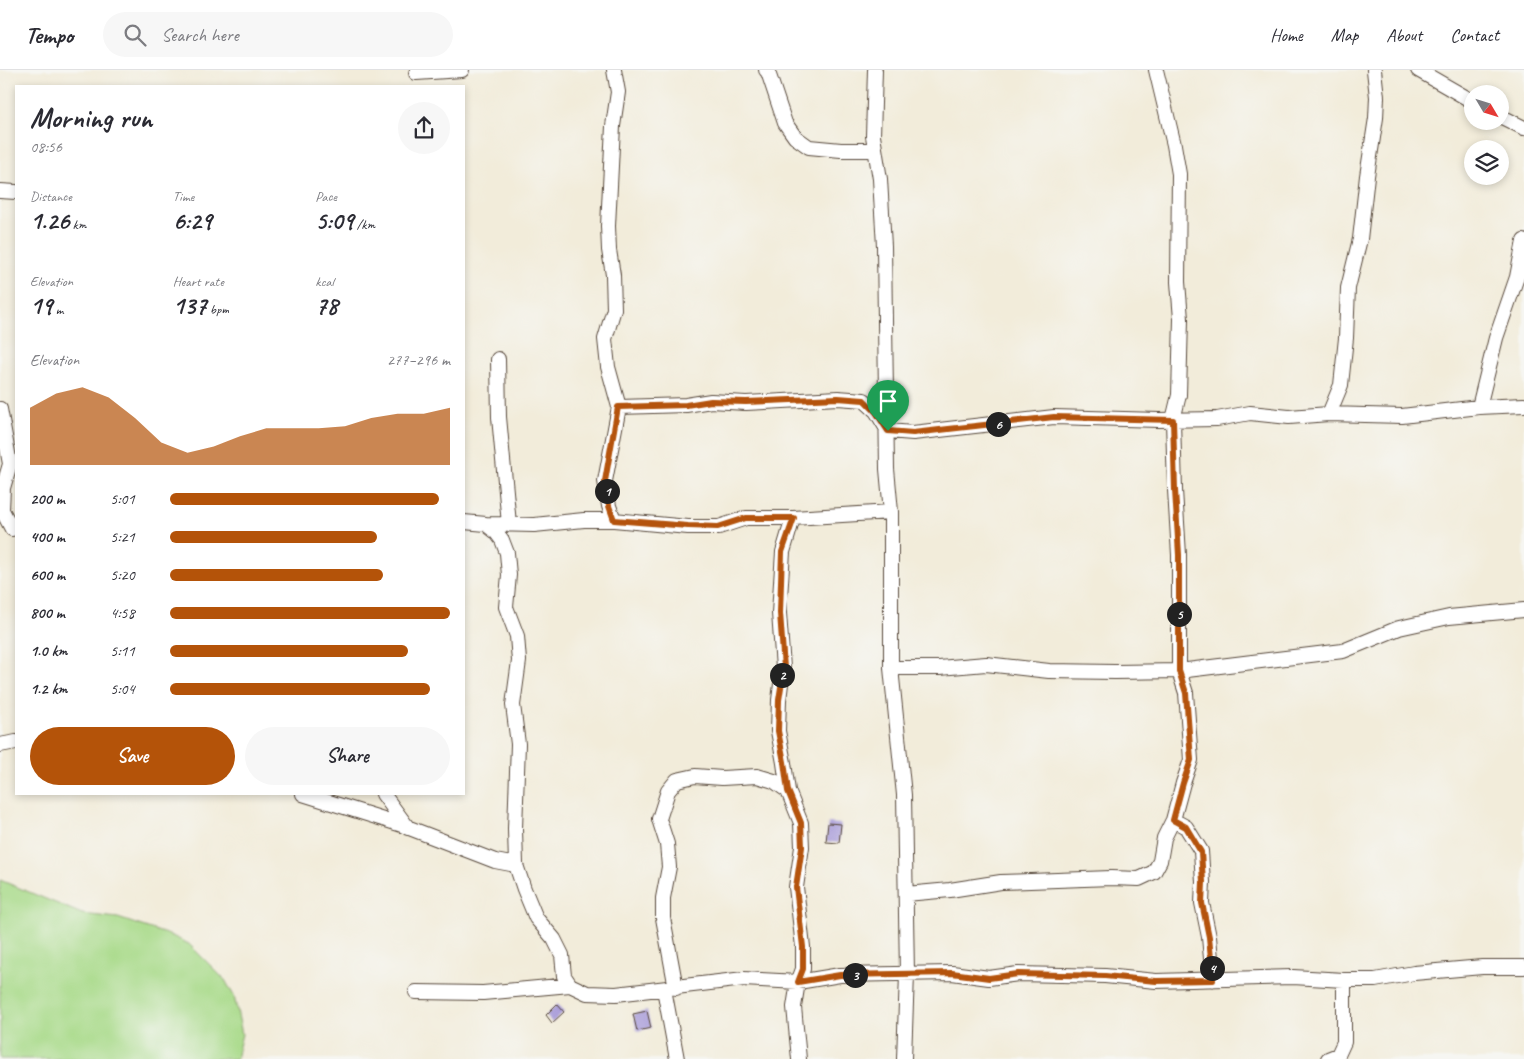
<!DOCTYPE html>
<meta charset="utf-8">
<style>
:root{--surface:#fff;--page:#f7f7f7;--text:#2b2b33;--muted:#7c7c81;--line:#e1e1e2;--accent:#b45309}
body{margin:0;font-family:Caveat,sans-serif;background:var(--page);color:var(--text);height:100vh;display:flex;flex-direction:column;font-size:19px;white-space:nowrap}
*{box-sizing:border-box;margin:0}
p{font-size:16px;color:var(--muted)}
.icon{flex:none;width:28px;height:28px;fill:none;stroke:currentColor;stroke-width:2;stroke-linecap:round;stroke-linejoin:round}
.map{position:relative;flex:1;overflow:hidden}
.drawer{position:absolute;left:15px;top:15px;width:450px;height:710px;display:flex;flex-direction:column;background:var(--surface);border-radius:0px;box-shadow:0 2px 8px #0003}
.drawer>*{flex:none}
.needle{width:32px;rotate:128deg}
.controls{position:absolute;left:1464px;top:15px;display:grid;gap:10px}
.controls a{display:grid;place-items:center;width:45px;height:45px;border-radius:50%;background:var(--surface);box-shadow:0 2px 8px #0003;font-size:25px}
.pin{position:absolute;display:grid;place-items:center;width:42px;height:42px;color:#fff;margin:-51px -21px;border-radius:50% 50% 50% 0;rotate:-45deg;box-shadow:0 0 5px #0007}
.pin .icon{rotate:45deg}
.km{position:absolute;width:25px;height:25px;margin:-12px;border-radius:50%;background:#222;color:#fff;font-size:14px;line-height:25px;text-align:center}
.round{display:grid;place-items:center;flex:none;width:52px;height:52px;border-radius:26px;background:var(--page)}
.head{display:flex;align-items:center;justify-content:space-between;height:85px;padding:0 15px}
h1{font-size:28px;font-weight:800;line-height:38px}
.figures{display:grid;grid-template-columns:repeat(3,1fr);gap:8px;height:85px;padding:5px 15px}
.figures div{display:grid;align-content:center}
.figures b{font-size:25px;font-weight:800}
.figures small{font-size:14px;font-weight:400}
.figures p{font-size:14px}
.chart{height:140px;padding:10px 15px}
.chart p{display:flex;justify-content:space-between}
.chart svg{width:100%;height:90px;margin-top:5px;fill:var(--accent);opacity:.7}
.button{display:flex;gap:10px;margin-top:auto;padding:10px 15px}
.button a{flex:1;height:58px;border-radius:30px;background:var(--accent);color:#fff;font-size:20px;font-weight:800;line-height:58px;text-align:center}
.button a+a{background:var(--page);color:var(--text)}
ul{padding:0 15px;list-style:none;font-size:16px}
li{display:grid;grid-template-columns:80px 60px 1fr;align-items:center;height:38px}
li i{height:12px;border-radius:6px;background:var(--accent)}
header{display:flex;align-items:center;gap:30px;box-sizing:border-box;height:70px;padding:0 25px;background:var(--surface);border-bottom:1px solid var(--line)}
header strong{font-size:24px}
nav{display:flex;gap:28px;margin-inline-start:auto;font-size:18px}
.search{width:350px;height:45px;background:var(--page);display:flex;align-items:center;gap:12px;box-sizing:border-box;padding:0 18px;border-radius:28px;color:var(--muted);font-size:19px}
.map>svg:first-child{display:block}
.green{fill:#a8da89;stroke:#728254}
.building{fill:#a99cd9}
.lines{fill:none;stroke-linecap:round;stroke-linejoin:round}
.minor-casing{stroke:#56473a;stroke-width:16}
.minor{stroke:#fff;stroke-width:14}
.route-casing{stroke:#fff;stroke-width:10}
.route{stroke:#b45309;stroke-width:6}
</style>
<header>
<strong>Tempo</strong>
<div class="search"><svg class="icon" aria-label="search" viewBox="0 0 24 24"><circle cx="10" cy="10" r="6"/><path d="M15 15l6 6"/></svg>Search here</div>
<nav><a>Home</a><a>Map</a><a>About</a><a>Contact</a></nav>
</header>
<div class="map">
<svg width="1524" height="989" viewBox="0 0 1524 989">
<rect width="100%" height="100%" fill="#f6f6f2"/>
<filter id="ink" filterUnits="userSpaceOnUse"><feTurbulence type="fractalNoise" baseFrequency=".02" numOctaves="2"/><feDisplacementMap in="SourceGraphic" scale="10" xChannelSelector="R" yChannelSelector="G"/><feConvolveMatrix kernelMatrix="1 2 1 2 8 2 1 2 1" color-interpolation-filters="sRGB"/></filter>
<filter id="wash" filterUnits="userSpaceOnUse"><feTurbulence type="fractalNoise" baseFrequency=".0096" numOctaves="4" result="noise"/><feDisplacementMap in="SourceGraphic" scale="20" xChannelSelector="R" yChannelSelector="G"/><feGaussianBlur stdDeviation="1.12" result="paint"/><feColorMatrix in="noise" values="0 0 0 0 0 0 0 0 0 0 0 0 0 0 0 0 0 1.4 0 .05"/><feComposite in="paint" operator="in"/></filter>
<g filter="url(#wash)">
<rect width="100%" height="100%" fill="#f2ecda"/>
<path class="green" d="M0,810L82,844L118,848L172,866L189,874L225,910L234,926L242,964L236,989H0Z"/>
<g id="blocks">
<path class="building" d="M828,753L841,754L839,773L826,772Z
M557,934L564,942L552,953L546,945Z
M647,941L651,958L637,961L633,944Z"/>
</g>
</g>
<g filter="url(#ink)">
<use href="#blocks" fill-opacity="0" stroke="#56473a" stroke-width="1"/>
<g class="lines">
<defs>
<path id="minor" d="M614,0L618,22L613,56L608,156L609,180L613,205L614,239L605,269L608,297L619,337L605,411L609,436L614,450
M766,0L768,2L785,53L795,67L809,77L841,80H875
M875,0L873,66L880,109L884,176L887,399L891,442V598L904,725L907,904L904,989
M1418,0L1472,31
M416,3L462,0
M1500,46L1524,58
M0,121L16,122
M498,289L499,347L509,454
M619,337L686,335L711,331L746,333L838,328L864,330L876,341L888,361L913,363L1054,347L1159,350L1217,349L1250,343L1289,347L1329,344L1402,346L1479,337L1524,335
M1479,337L1496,268L1517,207L1524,171
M0,339L10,394L3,418L2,440L12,459
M1329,344L1341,315L1346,268L1348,218L1360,169L1367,106L1376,48L1377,27L1374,0
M793,448L783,482L779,543L783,598L779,630L778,661L784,693L788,721L801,753L802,777L796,817L803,877V899L798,912L794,937L799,989
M464,452L486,454L534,455L584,450H614L688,457H719L746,448H793L891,442
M486,454L496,462L502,470L507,483L509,505L506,537L517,566L519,591L513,635L518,674L515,759L516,795L524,819L536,848L554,869L562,885L564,906L570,915
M891,598H939L986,594L1049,601L1115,602L1179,601L1343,581L1399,558L1449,547L1524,540
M0,675L16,672
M303,724L399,754L495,791L516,795
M383,724L408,758
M1173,750L1186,757L1201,781L1203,812L1202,833L1209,867L1213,910
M906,824L950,820L1001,812L1111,808L1139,809L1154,802L1160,791L1164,768L1173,750L1183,713L1191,690L1186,623L1179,601V485L1175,420L1173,350L1179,325L1181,249L1178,212L1179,104L1174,75L1156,0
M676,918L663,848V828L669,797L667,774L659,749L668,721L677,710L695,706L722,708L757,706L774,711L788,721
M664,919L677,989
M416,922L483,923L570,915L587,923L616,924L744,909L798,912L840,905L952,903L989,908L1018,904L1105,906L1156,911L1293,907L1344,910H1375L1414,903L1482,897H1524
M1328,989L1338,985L1344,972V910"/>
</defs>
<use href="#minor" class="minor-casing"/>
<use href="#minor" class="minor"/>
</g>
</g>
<g class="lines" filter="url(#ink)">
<defs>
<path id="route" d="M838,328L864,330L876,342L888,361L913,363L1054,347L1173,350L1175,420L1179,485V601L1186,623L1191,690L1183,713L1173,750L1186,757L1201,782L1203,812L1202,833L1209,867L1213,910L1156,911L1105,906L1018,904L989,908L952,903L840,905L798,912L803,899V877L796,817L802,777L801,753L788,721L784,692L778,661L779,630L784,598L780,543L782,482L794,448H746L718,457L688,456L614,450L609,436L605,411L618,337L686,335L711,331L746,332Z"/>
</defs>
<use href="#route" class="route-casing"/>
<use href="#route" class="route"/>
</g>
</svg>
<div class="controls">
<a><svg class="needle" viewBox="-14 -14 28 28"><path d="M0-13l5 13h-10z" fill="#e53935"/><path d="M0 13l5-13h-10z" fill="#7c7c81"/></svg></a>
<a><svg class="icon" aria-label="layers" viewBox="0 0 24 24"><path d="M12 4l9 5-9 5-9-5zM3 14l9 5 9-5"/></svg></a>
</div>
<div class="pin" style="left:888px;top:361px;background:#1e9e55"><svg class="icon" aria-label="arrive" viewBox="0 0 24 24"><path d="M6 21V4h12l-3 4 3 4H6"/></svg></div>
<b class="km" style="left:607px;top:421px">1</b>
<b class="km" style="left:782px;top:605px">2</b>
<b class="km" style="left:855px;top:905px">3</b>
<b class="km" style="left:1212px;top:898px">4</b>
<b class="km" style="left:1179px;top:544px">5</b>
<b class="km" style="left:998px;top:354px">6</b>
<section class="drawer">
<div class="head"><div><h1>Morning run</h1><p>08:56</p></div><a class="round"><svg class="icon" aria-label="share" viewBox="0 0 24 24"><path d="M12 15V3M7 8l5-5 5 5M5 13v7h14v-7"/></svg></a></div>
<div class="figures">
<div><p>Distance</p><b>1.26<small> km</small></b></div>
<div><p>Time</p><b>6:29</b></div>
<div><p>Pace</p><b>5:09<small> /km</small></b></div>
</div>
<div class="figures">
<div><p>Elevation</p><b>19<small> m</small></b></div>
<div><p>Heart rate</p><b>137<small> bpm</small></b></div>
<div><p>kcal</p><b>78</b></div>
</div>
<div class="chart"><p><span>Elevation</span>277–296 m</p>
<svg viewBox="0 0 160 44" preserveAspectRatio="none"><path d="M0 44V16L10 9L20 6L30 11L40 21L50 33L60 38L70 35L80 30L90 26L100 26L110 26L120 25L130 21L140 19L150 19L160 16V44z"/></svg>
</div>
<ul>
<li><b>200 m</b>5:01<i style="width:96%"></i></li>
<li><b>400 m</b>5:21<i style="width:74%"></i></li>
<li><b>600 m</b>5:20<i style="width:76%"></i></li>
<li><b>800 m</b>4:58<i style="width:100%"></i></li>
<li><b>1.0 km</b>5:11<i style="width:85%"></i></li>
<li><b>1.2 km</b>5:04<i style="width:93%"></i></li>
</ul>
<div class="button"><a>Save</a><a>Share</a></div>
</section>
</div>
